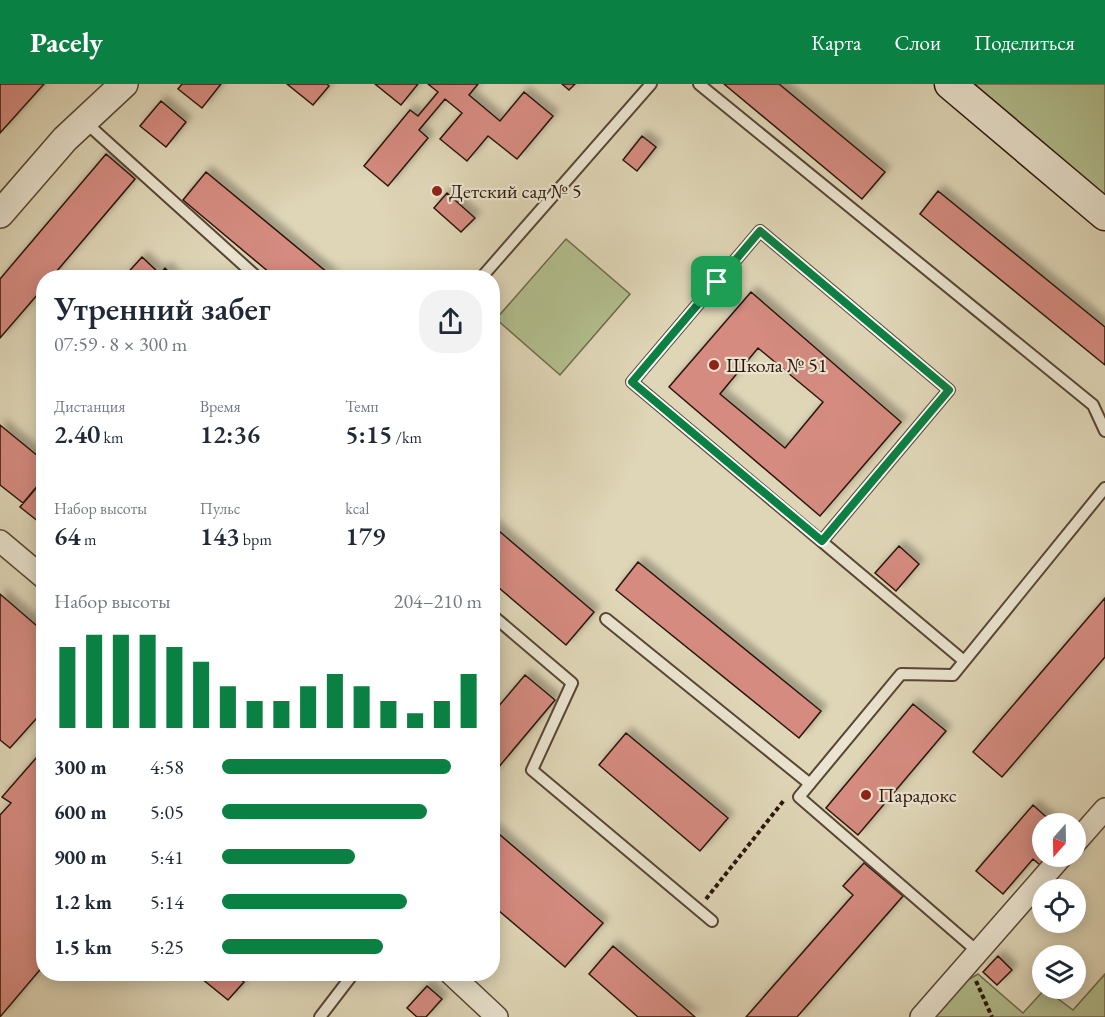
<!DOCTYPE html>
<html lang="ru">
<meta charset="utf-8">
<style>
:root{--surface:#fff;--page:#f2f2f3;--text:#1f2937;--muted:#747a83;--accent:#0b8043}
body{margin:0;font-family:"EB Garamond",serif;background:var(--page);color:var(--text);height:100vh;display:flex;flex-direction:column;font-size:22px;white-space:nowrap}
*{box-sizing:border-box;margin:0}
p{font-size:20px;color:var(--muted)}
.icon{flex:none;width:33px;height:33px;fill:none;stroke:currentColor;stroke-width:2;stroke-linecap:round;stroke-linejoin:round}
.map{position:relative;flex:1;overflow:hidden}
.drawer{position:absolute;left:36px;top:186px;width:464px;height:711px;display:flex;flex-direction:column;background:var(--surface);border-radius:24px;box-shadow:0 3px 15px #0003}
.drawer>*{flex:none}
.needle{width:39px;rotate:200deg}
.tools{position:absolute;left:1032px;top:729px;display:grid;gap:12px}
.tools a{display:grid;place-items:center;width:54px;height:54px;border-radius:50%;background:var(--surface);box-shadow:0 3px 15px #0003;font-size:30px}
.pin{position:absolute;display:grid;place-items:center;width:51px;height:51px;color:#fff;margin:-26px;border-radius:12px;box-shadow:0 3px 9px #0006}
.round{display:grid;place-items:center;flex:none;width:63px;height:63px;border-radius:24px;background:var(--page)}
.headline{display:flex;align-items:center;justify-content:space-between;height:102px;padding:0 18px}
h1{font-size:33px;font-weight:600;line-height:45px}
.stats{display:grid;grid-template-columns:repeat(3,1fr);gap:9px;height:102px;padding:6px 18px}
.stats div{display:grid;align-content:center}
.stats b{font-size:26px;font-weight:600}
.stats small{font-size:16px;font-weight:400}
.stats p{font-size:16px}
.chart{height:168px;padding:12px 18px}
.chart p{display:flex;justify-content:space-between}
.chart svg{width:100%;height:108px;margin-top:6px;stroke:var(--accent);stroke-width:6}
ul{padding:0 18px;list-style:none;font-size:20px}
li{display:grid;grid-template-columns:96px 72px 1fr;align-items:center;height:45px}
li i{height:15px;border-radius:8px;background:var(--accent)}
header{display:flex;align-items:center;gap:36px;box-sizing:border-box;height:84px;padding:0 30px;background:var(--accent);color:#fff}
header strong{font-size:28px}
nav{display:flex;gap:33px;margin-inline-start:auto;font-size:21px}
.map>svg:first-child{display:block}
.green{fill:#b2be8e;stroke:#6e6a4c;stroke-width:1.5}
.building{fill:#d58b80;stroke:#2b1509;stroke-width:1.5;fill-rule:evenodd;filter:url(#shadow)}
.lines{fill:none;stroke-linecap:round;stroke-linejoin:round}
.service-casing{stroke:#584534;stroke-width:14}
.minor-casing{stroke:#584534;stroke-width:24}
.tertiary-casing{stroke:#584534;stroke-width:30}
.secondary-casing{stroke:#2b1509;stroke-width:33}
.path{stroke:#2b1509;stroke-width:4;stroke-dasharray:4.5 3;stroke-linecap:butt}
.service{stroke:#eae4d0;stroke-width:10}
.minor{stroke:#eae4d0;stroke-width:21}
.tertiary{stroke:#eae4d0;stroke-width:27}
.secondary{stroke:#eae4d0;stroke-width:30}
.route-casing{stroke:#fff;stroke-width:12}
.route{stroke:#0b8043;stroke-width:8}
.poi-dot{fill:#8f2418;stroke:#eae4d0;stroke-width:2}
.labels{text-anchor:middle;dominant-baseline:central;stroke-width:4.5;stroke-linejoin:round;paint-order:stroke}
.poi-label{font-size:20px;fill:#2b1509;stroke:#eae4d0;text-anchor:start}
</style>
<header>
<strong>Pacely</strong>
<nav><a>Карта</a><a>Слои</a><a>Поделиться</a></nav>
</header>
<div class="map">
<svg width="1105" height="933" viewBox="0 0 1105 933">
<defs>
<filter id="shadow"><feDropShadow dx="5.5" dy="-5.5" stdDeviation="3" flood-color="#0004"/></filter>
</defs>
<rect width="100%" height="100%" fill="#dfd6b7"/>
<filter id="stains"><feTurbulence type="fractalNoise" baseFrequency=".00333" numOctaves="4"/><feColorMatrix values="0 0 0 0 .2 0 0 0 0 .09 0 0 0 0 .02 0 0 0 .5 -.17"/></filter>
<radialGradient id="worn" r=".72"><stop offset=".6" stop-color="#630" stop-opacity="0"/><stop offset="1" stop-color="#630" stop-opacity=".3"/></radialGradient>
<path class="green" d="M972,0H1105V113Z
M566,155L630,210L560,291L496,235Z
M978,890L1023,929L1045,905L1073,926L1105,890V933H935L966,897Z"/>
<path class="building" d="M0,0H44L0,49Z
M182,0H221L202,24L178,5Z
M287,0H327L329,2L313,21Z
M375,0H418L401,21Z
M428,0H478L469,11L500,37L524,8L553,32L517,75L488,52L467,77L440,55L462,29L445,15L419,46L428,54L388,102L364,82L410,26L418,32L438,8Z
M562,0H575L569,6Z
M724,0H779L885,88L862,115Z
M161,17L186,38L166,63L140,42Z
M642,52L656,63L637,87L623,76Z
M106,70L135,95L51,194H44V203L0,254V195Z
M206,88L334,194H276L183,116Z
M938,107L1105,243V281L920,130Z
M447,109L475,134L461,148L434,124Z
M142,173L160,190L165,184L175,194H123Z
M751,208L901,338L820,432L669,303ZM758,264L823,318L785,364L720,310Z
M0,341L44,377V394L23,419L0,401Z
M44,395V442L20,423Z
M492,441L594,528L566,561L492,498Z
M899,462L919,480L896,507L875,489Z
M638,478L821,627L799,654L616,506Z
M0,510L44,548V626L10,664L0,656Z
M1105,514V573L1002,693L973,668Z
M525,591L555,616L492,691V630Z
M913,620L946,647L858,751L826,724Z
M626,649L728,734L700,767L599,681Z
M44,665V881L0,933V731L11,719L2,713Z
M1033,721L1054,740H1042V772H1047L1040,781L1033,775L1003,810L976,787Z
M492,744L603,839L565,883L492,821Z
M864,779L903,812L797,933H746L853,811L843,802Z
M613,862L695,933H638L589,890Z
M998,872L1012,886L997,901L983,888Z
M196,890H234L244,898L228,916Z
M427,902L442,915L426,933H417L407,924Z"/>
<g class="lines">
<defs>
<path id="service" d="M699,0L1093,321L1105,347
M84,37L258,194
M481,194L651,0
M822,457L949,306L760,147L632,298L964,577
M492,531L572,599L532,686L712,837
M606,535L810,700
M977,867L799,713L901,590L953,591L1105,404
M320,933L353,890"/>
<path id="minor" d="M0,457L44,494
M1076,758L1105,725
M451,890L497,933
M921,933L1062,772"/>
<path id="tertiary" d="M0,130L65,55L124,0"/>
<path id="secondary" d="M950,0L1105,131"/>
</defs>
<use href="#service" class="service-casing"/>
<use href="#minor" class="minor-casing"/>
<use href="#tertiary" class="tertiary-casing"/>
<use href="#secondary" class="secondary-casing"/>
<path class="path" d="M706,815L785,715
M976,897L992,933"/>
<use href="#service" class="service"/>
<use href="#minor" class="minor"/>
<use href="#tertiary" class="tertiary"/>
<use href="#secondary" class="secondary"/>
</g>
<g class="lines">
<defs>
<path id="route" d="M760,147L949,306L822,457L632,298Z"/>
</defs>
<use href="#route" class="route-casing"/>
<use href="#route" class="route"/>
</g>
<g class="poi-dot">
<circle cx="437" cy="107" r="6"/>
<circle cx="714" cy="281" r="6"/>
<circle cx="866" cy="711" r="6"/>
</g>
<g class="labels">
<g class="poi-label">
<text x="449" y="107">Детский сад № 5</text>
<text x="726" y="281">Школа № 51</text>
<text x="878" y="711">Парадокс</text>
</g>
</g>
<rect width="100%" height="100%" filter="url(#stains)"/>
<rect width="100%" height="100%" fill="url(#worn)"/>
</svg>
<div class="tools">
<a><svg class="needle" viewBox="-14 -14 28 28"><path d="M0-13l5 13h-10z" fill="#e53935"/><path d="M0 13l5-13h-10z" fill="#747a83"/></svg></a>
<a><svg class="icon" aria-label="locate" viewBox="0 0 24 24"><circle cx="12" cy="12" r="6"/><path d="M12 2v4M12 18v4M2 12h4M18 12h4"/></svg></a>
<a><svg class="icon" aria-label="layers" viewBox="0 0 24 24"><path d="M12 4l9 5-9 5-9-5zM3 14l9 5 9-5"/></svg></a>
</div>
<div class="pin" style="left:717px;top:198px;background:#1e9e55"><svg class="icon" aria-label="arrive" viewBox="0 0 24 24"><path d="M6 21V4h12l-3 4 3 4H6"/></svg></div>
<section class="drawer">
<div class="headline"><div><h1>Утренний забег</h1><p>07:59 · 8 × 300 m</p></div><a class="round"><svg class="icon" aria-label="share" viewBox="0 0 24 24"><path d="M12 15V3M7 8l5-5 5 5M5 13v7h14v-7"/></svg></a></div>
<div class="stats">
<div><p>Дистанция</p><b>2.40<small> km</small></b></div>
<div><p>Время</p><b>12:36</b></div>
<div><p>Темп</p><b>5:15<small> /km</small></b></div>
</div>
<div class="stats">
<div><p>Набор высоты</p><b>64<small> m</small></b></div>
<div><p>Пульс</p><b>143<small> bpm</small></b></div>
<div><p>kcal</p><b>179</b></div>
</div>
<div class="chart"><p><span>Набор высоты</span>204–210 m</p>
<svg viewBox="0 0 160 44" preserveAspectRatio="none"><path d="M5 44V11M15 44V6M25 44V6M35 44V6M45 44V11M55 44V17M65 44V27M75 44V33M85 44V33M95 44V27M105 44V22M115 44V27M125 44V33M135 44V38M145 44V33M155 44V22"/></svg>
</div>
<ul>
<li><b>300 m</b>4:58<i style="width:88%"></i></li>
<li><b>600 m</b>5:05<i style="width:79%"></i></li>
<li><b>900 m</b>5:41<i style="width:51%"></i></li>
<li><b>1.2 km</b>5:14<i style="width:71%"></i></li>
<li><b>1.5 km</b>5:25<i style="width:62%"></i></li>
</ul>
</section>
</div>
